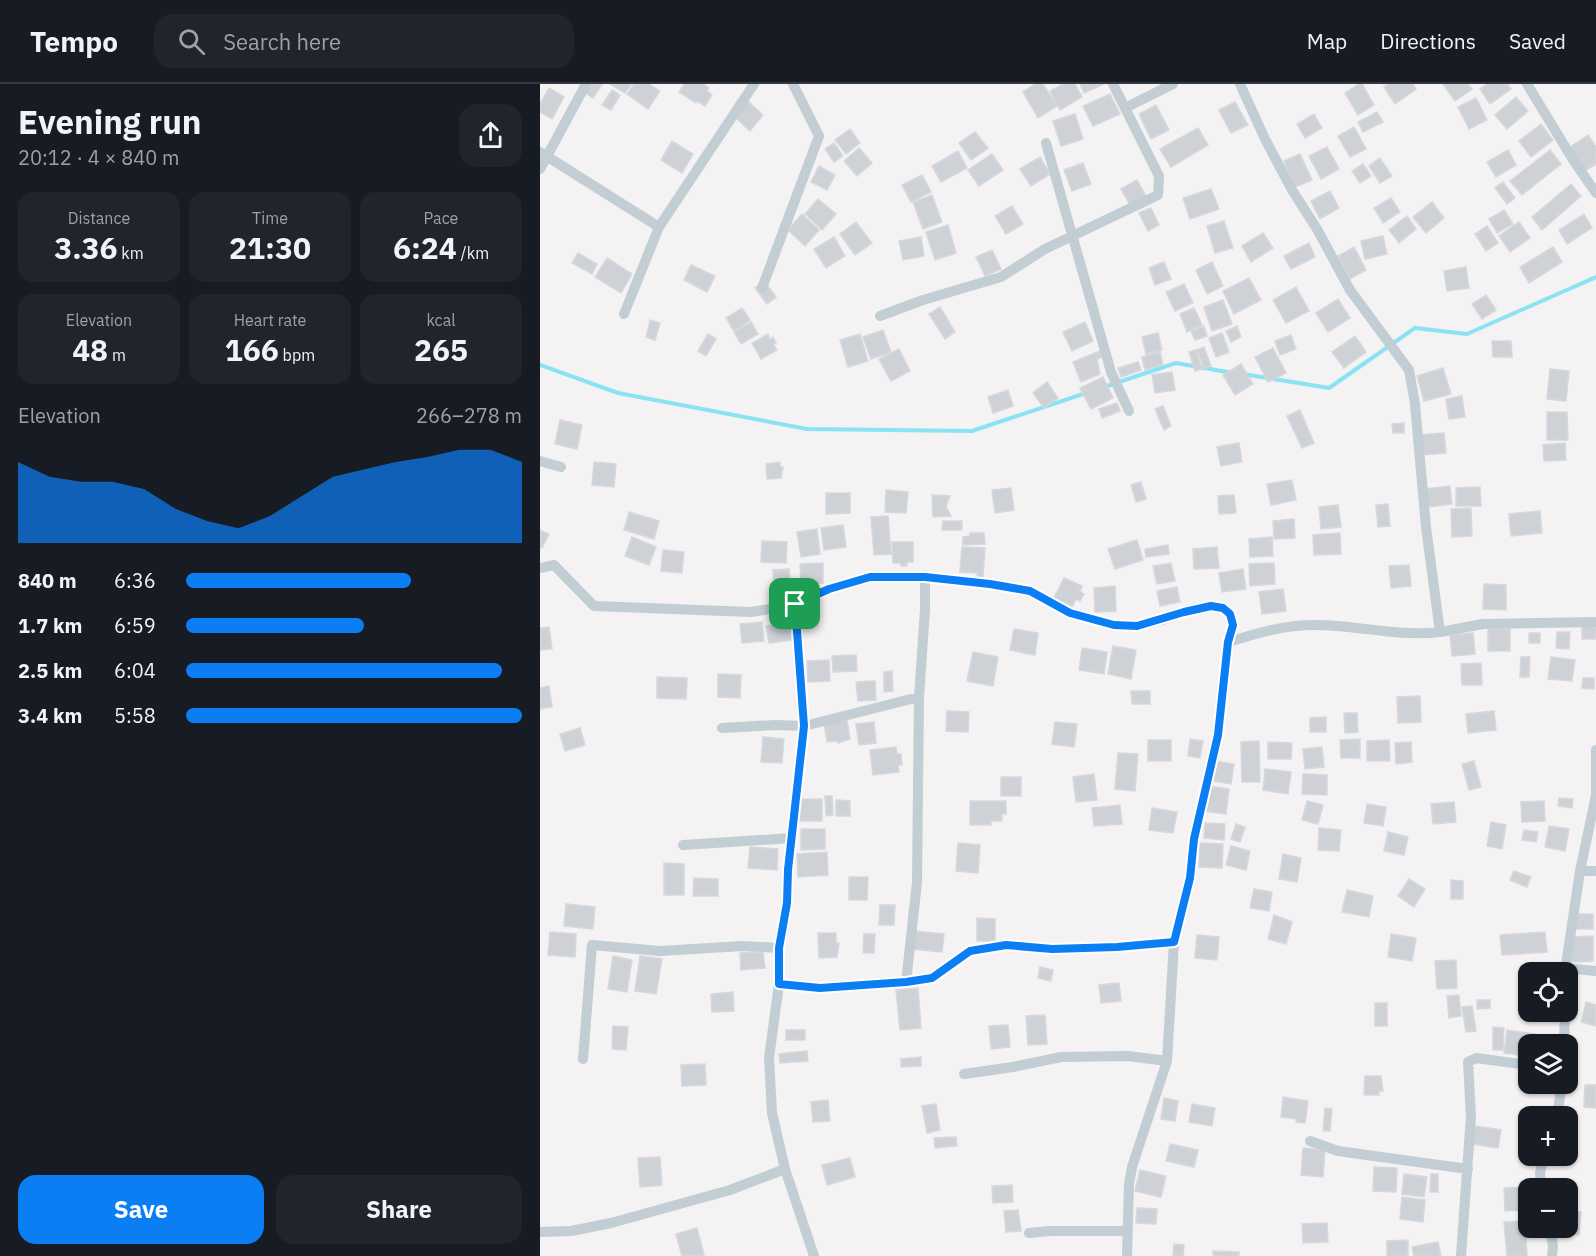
<!DOCTYPE html>
<meta charset="utf-8">
<style>
:root{--surface:#171b24;--page:#20242c;--text:#f1f3f6;--muted:#9ea1a6;--line:#363941;--accent:#0c7ef4}
body{margin:0;font-family:"IBM Plex Sans",sans-serif;background:var(--page);color:var(--text);height:100vh;display:flex;flex-direction:column;font-size:22px;white-space:nowrap}
*{box-sizing:border-box;margin:0}
p{font-size:20px;color:var(--muted)}
.icon{flex:none;width:33px;height:33px;fill:none;stroke:currentColor;stroke-width:2;stroke-linecap:round;stroke-linejoin:round}
.map{position:relative;flex:1;overflow:hidden}
.details{display:flex;flex-direction:column;background:var(--surface);width:540px}
.details>*{flex:none}
.fabs{position:absolute;left:978px;top:878px;display:grid;gap:12px}
.fabs a{display:grid;place-items:center;width:60px;height:60px;border-radius:12px;background:var(--surface);box-shadow:0 2px 4px #0004;font-size:30px}
.pin{position:absolute;display:grid;place-items:center;width:51px;height:51px;color:#fff;margin:-26px;border-radius:12px;box-shadow:0 3px 9px #0006}
.round{display:grid;place-items:center;flex:none;width:63px;height:63px;border-radius:18px;background:var(--page)}
.head{display:flex;align-items:center;justify-content:space-between;height:102px;padding:0 18px}
h1{font-size:33px;font-weight:700;line-height:45px}
.stats{display:grid;grid-template-columns:repeat(3,1fr);gap:9px;height:102px;padding:6px 18px}
.stats div{display:grid;align-content:center;border-radius:15px;background:var(--page);text-align:center}
.stats b{font-size:30px;font-weight:700}
.stats small{font-size:16px;font-weight:400}
.stats p{font-size:16px}
.chart{height:168px;padding:12px 18px}
.chart p{display:flex;justify-content:space-between}
.chart svg{width:100%;height:108px;margin-top:6px;fill:var(--accent);opacity:.7}
.primary-button{display:flex;gap:12px;margin-top:auto;padding:12px 18px}
.primary-button a{flex:1;height:69px;border-radius:18px;background:var(--accent);color:#fff;font-size:24px;font-weight:700;line-height:69px;text-align:center}
.primary-button a+a{background:var(--page);color:var(--text)}
ul{padding:0 18px;list-style:none;font-size:20px}
li{display:grid;grid-template-columns:96px 72px 1fr;align-items:center;height:45px}
li i{height:15px;border-radius:8px;background:var(--accent)}
header{display:flex;align-items:center;gap:36px;box-sizing:border-box;height:84px;padding:0 30px;background:var(--surface);border-bottom:2px solid var(--line)}
header strong{font-size:28px}
nav{display:flex;gap:33px;margin-inline-start:auto;font-size:21px}
.search{width:420px;height:54px;background:var(--page);display:flex;align-items:center;gap:15px;box-sizing:border-box;padding:0 21px;border-radius:18px;color:var(--muted);font-size:22px}
main{display:flex;flex:1;min-height:0}
.map>svg:first-child{display:block}
.lines{fill:none;stroke-linecap:round;stroke-linejoin:round}
.stream{stroke:#89e3f3;stroke-width:4}
.building{fill:#ced2d7;stroke:#d6d8de;stroke-width:1.5}
.minor{stroke:#c2cdd4;stroke-width:10}
.route-casing{stroke:#fff;stroke-width:12}
.route{stroke:#0c7ef4;stroke-width:8}
</style>
<header>
<strong>Tempo</strong>
<div class="search"><svg class="icon" aria-label="search" viewBox="0 0 24 24"><circle cx="10" cy="10" r="6"/><path d="M15 15l6 6"/></svg>Search here</div>
<nav><a>Map</a><a>Directions</a><a>Saved</a></nav>
</header>
<main>
<section class="details">
<div class="head"><div><h1>Evening run</h1><p>20:12 · 4 × 840 m</p></div><a class="round"><svg class="icon" aria-label="share" viewBox="0 0 24 24"><path d="M12 15V3M7 8l5-5 5 5M5 13v7h14v-7"/></svg></a></div>
<div class="stats">
<div><p>Distance</p><b>3.36<small> km</small></b></div>
<div><p>Time</p><b>21:30</b></div>
<div><p>Pace</p><b>6:24<small> /km</small></b></div>
</div>
<div class="stats">
<div><p>Elevation</p><b>48<small> m</small></b></div>
<div><p>Heart rate</p><b>166<small> bpm</small></b></div>
<div><p>kcal</p><b>265</b></div>
</div>
<div class="chart"><p><span>Elevation</span>266–278 m</p>
<svg viewBox="0 0 160 44" preserveAspectRatio="none"><path d="M0 44V11L10 17L20 19L30 19L40 22L50 30L60 35L70 38L80 33L90 25L100 17L110 14L120 11L130 9L140 6L150 6L160 11V44z"/></svg>
</div>
<ul>
<li><b>840 m</b>6:36<i style="width:67%"></i></li>
<li><b>1.7 km</b>6:59<i style="width:53%"></i></li>
<li><b>2.5 km</b>6:04<i style="width:94%"></i></li>
<li><b>3.4 km</b>5:58<i style="width:100%"></i></li>
</ul>
<div class="primary-button"><a>Save</a><a>Share</a></div>
</section>
<div class="map">
<svg width="1056" height="1172" viewBox="0 0 1056 1172">
<rect width="100%" height="100%" fill="#f4f2f2"/>
<g class="lines">
<path class="stream" d="M0,281L78,309L267,345L432,347L546,309
M703,290L789,304L875,244L927,250L1056,193
M564,303L636,279L693,289"/>
</g>
<path class="building" d="M50,0L62,1L53,14L44,8Z
M70,0H91L85,9Z
M94,0H109L120,7L108,25L87,10Z
M144,0H163L169,4L167,7L172,11L165,22L157,17L156,19L139,8Z
M495,0H503L517,22L498,34L483,8Z
M523,0H535L542,13L520,26L510,7Z
M540,0H564L544,9Z
M819,0H822L834,21L818,31L805,9Z
M848,0H873L876,5L855,20L844,3Z
M903,0H928L932,5L915,17Z
M947,0H967L971,5L950,20L940,5Z
M9,4L24,13L12,35L0,28V20Z
M72,6L80,11L71,26L62,21Z
M570,10L580,30L553,42L543,22Z
M976,13L988,27L967,45L955,31Z
M936,14L947,36L929,45L918,23Z
M208,17L223,31L210,47L194,32Z
M695,18L708,41L691,49L679,26Z
M616,21L629,46L611,55L599,30Z
M837,28L843,38L823,48L818,38Z
M535,30L543,55L521,62L513,37Z
M774,30L782,44L765,54L757,40Z
M1001,40L1013,56L991,73L979,57Z
M814,43L826,65L810,73L798,52Z
M658,44L668,61L631,83L620,65Z
M310,45L320,59L306,70L295,56Z
M435,48L448,64L431,76L419,59Z
M1048,51L1056,63V80L1045,87L1030,63Z
M132,57L153,70L142,89L121,76Z
M294,59L303,72L294,78L285,65Z
M787,63L799,85L781,95L769,72Z
M319,64L332,79L317,92L304,77Z
M968,66L976,81L956,93L947,78Z
M1010,66L1021,80L982,111L970,97Z
M418,67L427,84L401,98L392,82Z
M452,70L463,86L439,102L428,86Z
M760,70L772,96L755,103L744,77Z
M500,73L510,90L491,102L480,85Z
M840,74L852,92L840,99L829,82Z
M543,79L551,100L532,107L524,86Z
M823,80L831,92L820,99L812,87Z
M279,82L295,91L287,106L271,98Z
M382,91L391,108L371,118L362,101Z
M597,96L606,112L590,121L581,105Z
M963,98L975,114L967,120L955,104Z
M1031,100L1041,112L1002,146L992,133Z
M671,105L679,125L650,135L643,114Z
M790,107L799,124L780,135L771,117Z
M392,111L402,138L383,145L373,118Z
M851,114L860,128L843,139L834,124Z
M278,115L296,130L282,146L265,130Z
M892,118L904,134L886,149L873,133Z
M472,122L483,140L466,150L455,132Z
M611,124L619,141L608,147L599,129Z
M964,126L973,140L957,149L949,135Z
M262,130L279,146L265,162L248,146Z
M1044,130L1052,144L1027,160L1019,146Z
M867,132L876,145L859,159L849,146Z
M684,137L693,164L675,169L667,142Z
M316,138L332,159L315,171L300,150Z
M979,138L990,154L970,168L959,152Z
M408,141L416,169L395,176L386,148Z
M947,142L958,159L946,167L935,150Z
M723,149L733,164L711,178L702,162Z
M843,152L847,170L825,175L821,157Z
M294,153L305,172L286,184L274,165Z
M381,153L384,172L363,176L359,157Z
M769,159L775,173L751,185L744,172Z
M814,163L826,186L810,195L798,172Z
M1013,163L1022,178L989,199L980,183Z
M452,166L461,185L445,192L436,173Z
M38,169L57,180L52,190L32,179Z
M67,174L92,190L81,209L55,193Z
M624,178L631,195L615,201L609,184Z
M672,178L683,202L667,210L656,186Z
M151,181L175,192L167,208L144,196Z
M926,183L929,204L907,207L904,187Z
M709,194L721,216L694,230L683,207Z
M224,197L236,213L227,220L215,204Z
M644,200L653,219L635,227L626,208Z
M756,203L769,227L746,239L733,216Z
M946,211L956,226L942,235L932,220Z
M798,215L810,234L788,248L776,229Z
M683,216L692,240L672,247L664,223Z
M400,223L415,248L405,255L389,230Z
M202,224L210,236L194,247L186,234Z
M654,224L662,241L647,248L640,230Z
M110,236L120,239L115,256L106,253Z
M211,238L218,250L201,260L194,248Z
M545,238L553,257L532,267L523,248Z
M664,242L667,252L655,256L651,247Z
M697,242L701,253L691,258L686,247Z
M343,246L351,268L331,275L323,253Z
M618,249L622,266L606,270L602,253Z
M682,249L689,268L676,273L669,254Z
M168,250L176,255L166,272L158,267Z
M228,250L230,255L233,253L236,259L233,260L237,266L221,275L212,259Z
M320,250L328,277L308,283L300,256Z
M751,251L756,265L740,271L735,257Z
M815,252L826,268L804,284L792,268Z
M952,257H971L972,273H953Z
M664,263L671,282L664,284L657,266Z
M733,264L746,289L728,298L715,273Z
M359,265L370,287L351,297L339,275Z
M656,266L662,285L655,287L649,268Z
M560,267L562,273L557,275L560,290L541,298L533,278Z
M620,268L623,281L605,286L602,273Z
M598,278L601,286L581,293L578,284Z
M701,280L713,300L695,311L683,291Z
M903,284L911,310L884,317L877,292Z
M1010,285L1029,287L1026,317L1007,315Z
M632,288L635,306L615,309L612,291Z
M563,293L573,314L551,325L540,304Z
M507,298L518,314L504,324L493,309Z
M468,306L473,322L453,329L448,313Z
M922,312L925,333L909,335L906,315Z
M577,319L580,327L562,334L559,325Z
M623,322L631,342L624,346L615,325Z
M760,326L774,359L762,364L747,332Z
M1007,328H1027L1028,356H1007Z
M20,336L42,341L37,365L15,360Z
M864,339V349H853L852,340Z
M904,349L906,369L881,371L879,351Z
M699,359L702,378L681,382L677,363Z
M1025,359L1026,376L1004,377L1003,361Z
M54,378L76,380L74,403L52,401Z
M240,378V383H243L241,394L227,395L226,380Z
M752,396L756,416L731,421L727,400Z
M601,398L606,415L596,418L591,401Z
M910,402L912,420L887,423L885,405Z
M940,403L941,422H916V404Z
M471,404L474,426L455,429L452,406Z
M346,406L368,408L366,429L345,428Z
M286,409H310V429L286,430Z
M392,411L410,412L406,422L411,432L393,433Z
M694,411L696,429L679,430L678,412Z
M848,420L850,442L838,443L836,421Z
M798,421L801,443L781,445L779,423Z
M931,424L932,452L912,453L911,425Z
M1000,427L1002,449L971,452L969,430Z
M89,428L119,437L114,455L84,446Z
M348,432L351,470L334,471L331,433Z
M754,435L755,454L734,455L733,437Z
M403,437H422V446H402Z
M303,441L306,463L284,466L281,444Z
M277,445L280,470L261,473L257,448Z
M0,446L9,450L2,464L0,463Z
M430,449H444L445,460L423,461V453L430,452Z
M800,449L801,470L774,471L773,451Z
M92,453L116,463L109,481L85,472Z
M732,453L733,472L710,473L709,455Z
M597,456L603,476L575,485L568,465Z
M222,457L247,458L246,479L221,478Z
M352,458H373V478H367V482H361V479H353Z
M628,461L629,470L606,473L605,465Z
M422,463L445,464L443,493L437,492V489L420,488Z
M677,463L679,484L654,485L653,465Z
M123,466L144,468L142,489L121,487Z
M283,479V499H261L260,480Z
M631,479L635,497L617,500L613,482Z
M734,479L735,500L710,502L709,480Z
M869,481L871,502L851,504L849,482Z
M249,485L251,505L234,506L233,486Z
M703,485L706,505L682,508L679,489Z
M524,494L542,502L540,508L544,510L540,517L536,515L532,523L514,514Z
M944,500L966,501V526L943,525Z
M575,502L576,527L555,528L554,504Z
M637,503L640,518L620,522L617,507Z
M743,505L746,527L722,530L719,508Z
M222,538L224,557L202,559L200,540Z
M251,539L253,556L229,559L226,542Z
M1042,542H1056V555H1042Z
M9,543L12,565L0,566V544Z
M474,545L498,549L495,571L470,566Z
M948,545H970V567H948Z
M1017,548H1030L1029,565L1016,564Z
M933,549L935,570L912,572L910,551Z
M989,549H1000V559H989Z
M573,562L596,566L591,595L568,590Z
M542,564L567,568L564,590L539,586Z
M433,568L458,573L453,602L427,597Z
M316,571L317,587L293,588L292,572Z
M981,573H990L989,593H980Z
M1011,573L1035,576L1032,597L1008,595Z
M289,576L290,597L268,598L267,577Z
M941,579L942,601H922L921,580Z
M352,587L353,607L344,608V588Z
M178,590L201,591L200,614L178,613Z
M117,593L147,594L146,615L117,614Z
M1043,594H1054V605L1042,604Z
M335,597L336,616L318,617L316,598Z
M9,602L12,623L0,625V604Z
M591,607H610V620H592Z
M880,612L881,638L858,639L857,613Z
M407,627L429,628L428,648L406,647Z
M954,627L956,646L928,649L926,630Z
M804,629H817L818,648L805,649Z
M786,633V648H770V634Z
M307,636L310,655L298,659L297,657L287,658L284,639Z
M334,638L336,659L319,661L316,640Z
M515,638L537,640L534,663L512,660Z
M40,644L45,661L25,667L20,650Z
M223,653L244,655L242,679L221,678Z
M650,655L663,657L660,674L648,672Z
M820,655V674H801L800,656Z
M608,656H631V677H608Z
M849,656L850,677H827V657Z
M719,657L720,698H702L701,658Z
M728,658L752,659L751,675H728Z
M871,658L872,678L856,680L855,659Z
M356,663L357,670H361L362,681H358L359,688L333,691L330,666Z
M782,663L784,683L765,685L763,665Z
M578,669L598,670L595,707L575,705Z
M676,677L694,680L691,700L673,697Z
M934,677L941,703L929,706L922,680Z
M725,685L751,688L748,710L723,706Z
M554,690L557,716L536,718L533,693Z
M763,690L787,691V711L762,710Z
M461,693H481V712H461Z
M667,702L689,705L686,730L663,727Z
M285,712H292L293,731L286,732Z
M1019,714L1033,715L1032,724L1018,722Z
M257,715H282V737H257Z
M296,716L310,717V732H296Z
M430,717H466V730H462V737H451V741H430Z
M767,717L783,721L778,740L762,736Z
M1004,717L1005,737L982,738L981,718Z
M914,718L916,738L893,740L891,720Z
M827,720L846,723L843,742L824,739Z
M580,721L582,740L554,742L552,724Z
M612,724L637,728L633,749L609,746Z
M951,738L966,741L962,765L947,762Z
M665,739L685,740L684,756L664,754Z
M696,740L705,743L700,758L691,755Z
M1009,742L1029,745L1025,767L1005,763Z
M779,744L801,746L799,767L778,766Z
M261,745H285V765L261,766Z
M984,746L998,748L996,758L982,756Z
M848,748L868,753L864,771L844,767Z
M418,759L440,761L438,789L416,787Z
M660,759L683,760L682,784L659,783Z
M691,762L710,767L706,786L686,781Z
M210,763L238,765L237,786L208,784Z
M287,768L288,791L258,793L257,770Z
M743,770L761,774L757,798L739,795Z
M124,779L144,780V811H124Z
M974,787L991,793L987,803L970,796Z
M309,793H328L327,816H309Z
M154,794L178,795V812H153Z
M869,795L885,805L874,823L858,812Z
M911,796L923,797V815H911Z
M714,805L732,808L729,827L710,824Z
M807,806L833,812L829,833L802,828Z
M26,820L55,823L53,845L24,842Z
M340,821H355L354,841H339Z
M1037,830H1053V845H1037Z
M734,831L752,838L746,860L728,855Z
M437,834L455,835V857H437Z
M373,847L404,850L402,868L371,865Z
M10,848L36,850L35,873L8,871Z
M1005,848L1007,868L962,871L960,851Z
M278,849H296V859H299L297,873L279,874Z
M324,850H335L334,869H323Z
M851,850L876,854L872,877L848,873Z
M657,851L679,853L677,876L655,874Z
M1053,852V877L1032,878L1031,853Z
M223,868L225,884L201,886L200,869Z
M73,872L92,876L87,908L68,905Z
M100,872L122,875L116,910L95,907Z
M916,876L917,904L897,905L895,877Z
M500,883L513,886L511,897L498,894Z
M579,899L581,917L561,919L559,901Z
M378,904L381,944L360,946L356,906Z
M193,908L194,927L172,928L171,910Z
M919,911L921,932L909,934L907,912Z
M937,916H950V924L937,925Z
M1046,918L1056,921V942L1041,938Z
M835,919H847V942H835Z
M932,922L936,947L926,948L922,923Z
M505,931L507,960L488,961L486,932Z
M468,941L470,963L451,965L449,942Z
M73,942L88,943L86,966L72,965Z
M953,943L964,944L963,966H953Z
M246,946H265V956H246Z
M967,946L1007,952L1006,960H988V972L964,969Z
M267,967L268,977L240,979L239,970Z
M381,973V982L361,983V975Z
M165,980L166,1001L142,1002L141,981Z
M825,992H841L843,1007H839V1011H824Z
M1045,1001H1056V1024L1044,1023Z
M743,1013L768,1017L765,1039L756,1038L757,1035L741,1033Z
M624,1014L638,1017L635,1037L621,1035Z
M288,1016L290,1037L273,1038L271,1018Z
M396,1020L400,1046L387,1049L382,1022Z
M652,1020L675,1024L672,1042L649,1038Z
M785,1024L792,1025L790,1047H783Z
M935,1042L961,1046L958,1064L932,1060Z
M416,1053L417,1062L395,1064L394,1054Z
M630,1060L658,1066L654,1083L626,1077Z
M763,1064L785,1066L783,1093L761,1091Z
M120,1073L122,1101L100,1103L98,1074Z
M310,1074L315,1093L287,1101L282,1081Z
M834,1083L857,1084L856,1108L833,1107Z
M600,1086L626,1092L621,1113L595,1107Z
M864,1090L887,1093L884,1113L862,1110Z
M891,1090H898V1108H890Z
M472,1101L473,1118L453,1119L452,1102Z
M988,1103V1126L965,1127L964,1104Z
M862,1113L885,1116L883,1138L860,1135Z
M597,1124L617,1125L616,1140L596,1139Z
M478,1126L481,1147L466,1148L464,1127Z
M1028,1127L1041,1128L1039,1151L1019,1148L1020,1143H1028Z
M985,1137L987,1172H967L964,1138Z
M787,1139L788,1158L763,1159L762,1140Z
M157,1144L164,1171L142,1172L136,1150Z
M868,1156V1172H847V1157Z
M898,1158L901,1172H874L872,1163Z
M634,1160L644,1161L643,1172H633Z
M673,1167L699,1168V1172H673Z"/>
<g class="lines">
<path class="minor" d="M700,0L725,55L752,106L777,145L810,206L869,286L875,320L886,443L900,548L943,540L1056,538
M987,0L1035,79L1056,109
M585,24L633,0
M506,59L571,288L589,327
M0,68L119,143
M0,85L46,0
M222,204L279,52L253,0
M84,230L119,143L214,0
M340,232L383,216L461,193L505,165L618,111L619,92L573,0
M0,377L21,383
M0,484L14,481L54,522L211,528L255,521L289,505L330,493H385L450,500L490,507L529,529L574,541L597,542L623,536L644,527L671,522L683,524L690,530L693,541L689,558
M255,521L264,642L248,786L247,819L239,864V900L229,974L232,1029L245,1085L274,1172
M182,644L235,641L264,642L379,613
M143,761L252,754
M1040,787H1056
M1025,884L1056,887
M1025,888L1040,787L1056,711V666
M366,899L377,798L379,613L385,526V493
M239,900L280,904L366,899L392,894L430,867L466,861L512,865L577,863L634,858
M1024,960L1025,927
M43,975L52,861L120,867L203,862L239,864
M424,990L473,983L521,973L588,972L627,977
M1017,1032L1022,999
M770,1057L798,1067L928,1085
M1001,1104L1000,1089L1004,1071
M1010,1143L1013,1162L1012,1172
M0,1148L31,1147L71,1139L190,1106L245,1085
M489,1149L510,1147H588
M587,1172L589,1100L592,1083L627,977L634,858L650,794L654,755L677,651L689,558C717,549 744,541 775,541C817,541 858,553 900,548
M921,1172L931,1032L928,978L936,974L988,981"/>
</g>
<g class="lines">
<defs>
<path id="route" d="M330,493H385L450,500L490,507L530,529L574,541L597,542L644,528L671,522L683,524L690,530L693,541L688,558L678,651L654,755L650,794L634,858L577,863L512,865L466,861L430,867L392,894L366,898L280,904L239,900V864L247,819L248,786L264,642L255,520L289,505Z"/>
</defs>
<use href="#route" class="route-casing"/>
<use href="#route" class="route"/>
</g>
</svg>
<div class="fabs">
<a><svg class="icon" aria-label="locate" viewBox="0 0 24 24"><circle cx="12" cy="12" r="6"/><path d="M12 2v4M12 18v4M2 12h4M18 12h4"/></svg></a>
<a><svg class="icon" aria-label="layers" viewBox="0 0 24 24"><path d="M12 4l9 5-9 5-9-5zM3 14l9 5 9-5"/></svg></a>
<a>+</a>
<a>−</a>
</div>
<div class="pin" style="left:255px;top:520px;background:#1e9e55"><svg class="icon" aria-label="arrive" viewBox="0 0 24 24"><path d="M6 21V4h12l-3 4 3 4H6"/></svg></div>
</div>
</main>
